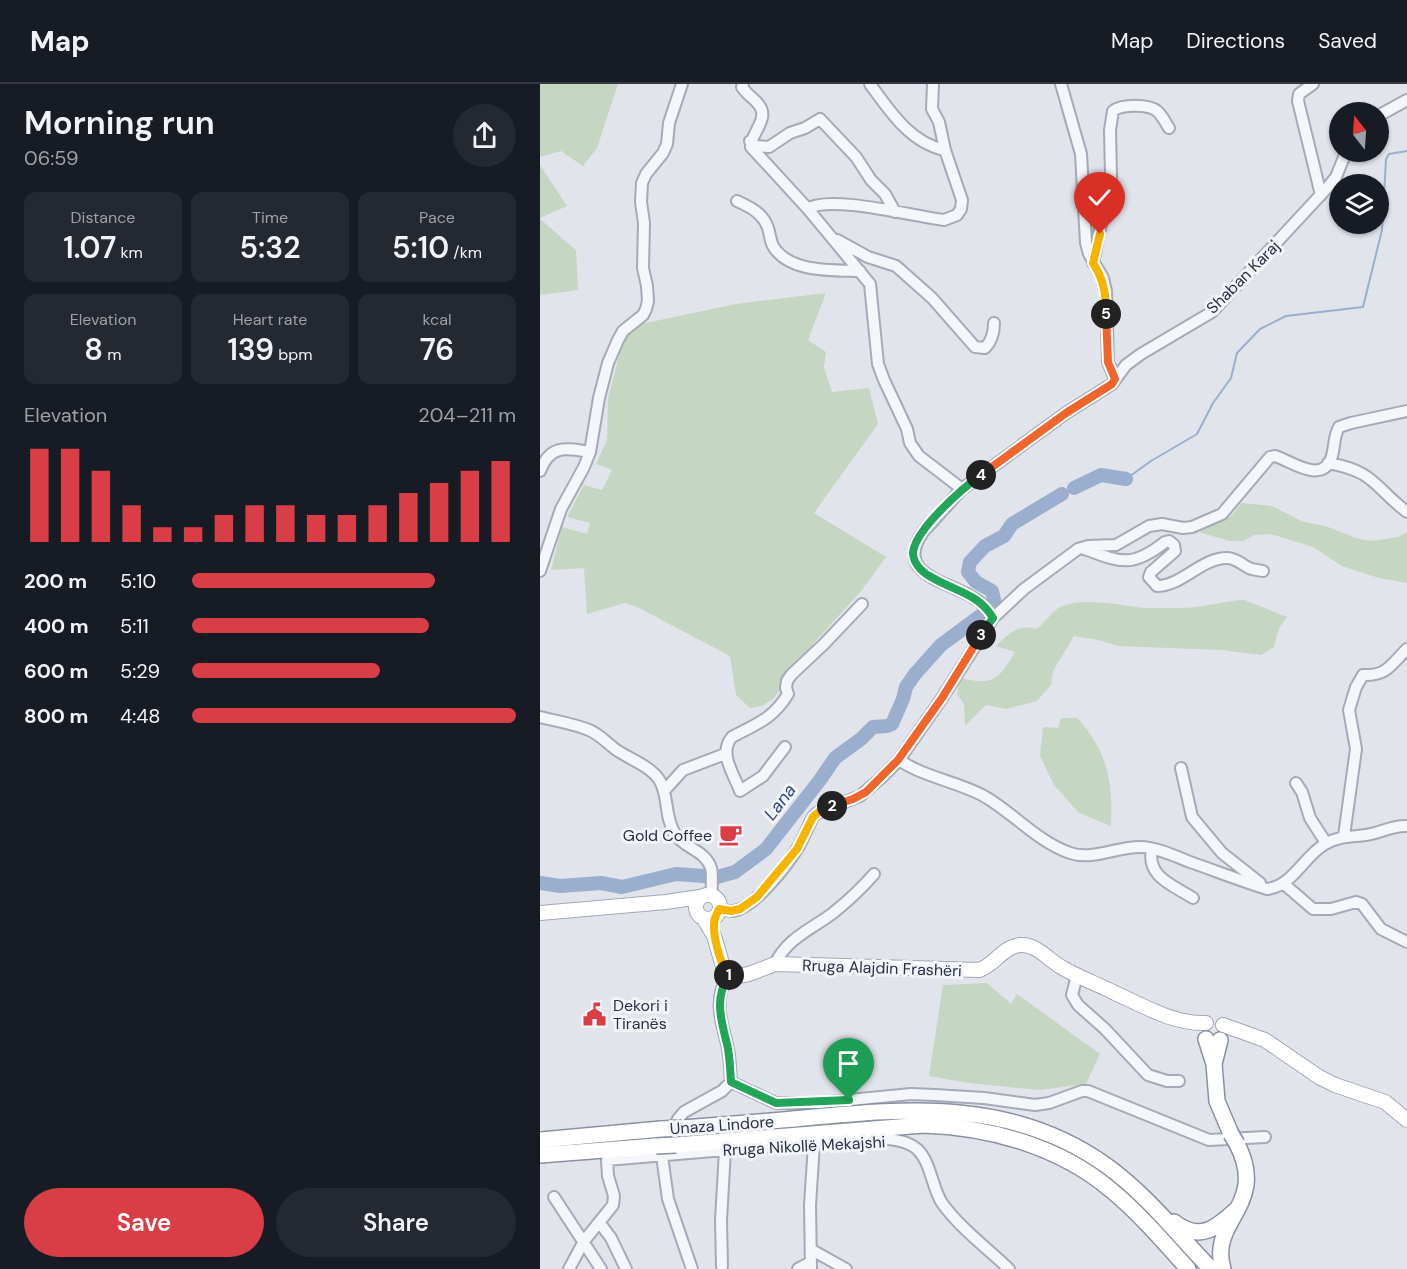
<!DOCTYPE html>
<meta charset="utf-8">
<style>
:root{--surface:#171b24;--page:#242831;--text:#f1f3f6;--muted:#9ea1a6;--line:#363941;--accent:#d93e46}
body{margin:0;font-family:"DM Sans",sans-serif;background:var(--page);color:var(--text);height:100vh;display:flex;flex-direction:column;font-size:22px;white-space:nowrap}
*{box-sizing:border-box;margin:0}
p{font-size:20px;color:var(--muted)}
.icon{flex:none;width:33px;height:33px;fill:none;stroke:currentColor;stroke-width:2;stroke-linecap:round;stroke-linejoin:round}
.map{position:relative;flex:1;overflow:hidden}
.panel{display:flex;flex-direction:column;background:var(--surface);width:540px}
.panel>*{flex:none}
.needle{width:39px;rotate:343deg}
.tools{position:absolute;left:789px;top:18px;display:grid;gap:12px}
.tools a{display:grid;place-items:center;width:60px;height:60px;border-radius:50%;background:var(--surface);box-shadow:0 2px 4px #0004;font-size:30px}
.pin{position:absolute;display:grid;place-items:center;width:51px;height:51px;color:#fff;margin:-62px -26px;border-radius:50% 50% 50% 0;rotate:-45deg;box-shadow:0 0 6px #0007}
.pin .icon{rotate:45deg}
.km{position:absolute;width:30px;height:30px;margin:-15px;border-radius:50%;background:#222;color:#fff;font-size:16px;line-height:30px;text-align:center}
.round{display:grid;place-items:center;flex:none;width:63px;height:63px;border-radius:32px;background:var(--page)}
.overview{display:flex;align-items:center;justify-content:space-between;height:102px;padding:0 24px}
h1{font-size:33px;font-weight:600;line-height:45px}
.metrics{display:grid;grid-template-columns:repeat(3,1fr);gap:9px;height:102px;padding:6px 24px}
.metrics div{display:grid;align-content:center;border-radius:12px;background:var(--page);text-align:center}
.metrics b{font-size:30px;font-weight:600}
.metrics small{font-size:16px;font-weight:400}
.metrics p{font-size:16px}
.chart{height:168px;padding:12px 24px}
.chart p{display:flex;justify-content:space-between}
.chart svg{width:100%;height:108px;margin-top:6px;stroke:var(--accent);stroke-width:6}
.primary-button{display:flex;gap:12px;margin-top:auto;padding:12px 24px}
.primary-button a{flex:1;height:69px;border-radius:36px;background:var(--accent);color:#fff;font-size:24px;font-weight:600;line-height:69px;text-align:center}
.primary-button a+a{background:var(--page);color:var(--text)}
ul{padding:0 24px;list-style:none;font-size:20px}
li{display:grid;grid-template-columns:96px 72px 1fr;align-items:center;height:45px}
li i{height:15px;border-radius:8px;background:var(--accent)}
header{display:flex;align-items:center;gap:36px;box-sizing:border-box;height:84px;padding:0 30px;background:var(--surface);border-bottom:2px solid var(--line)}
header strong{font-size:28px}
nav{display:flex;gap:33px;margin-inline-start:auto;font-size:21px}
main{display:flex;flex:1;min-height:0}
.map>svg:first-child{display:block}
.green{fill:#c5d6c2}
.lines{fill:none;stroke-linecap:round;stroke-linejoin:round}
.stream{stroke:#9aaece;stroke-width:2}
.river{stroke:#9aaece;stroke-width:14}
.minor-casing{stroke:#a6aab6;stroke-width:14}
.major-casing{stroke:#a0a7b8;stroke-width:16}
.highway-casing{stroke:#8890a3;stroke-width:18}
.minor{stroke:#f5f6f9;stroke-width:10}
.major{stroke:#fff;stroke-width:14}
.highway{stroke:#fff;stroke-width:15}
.highway-bridge-casing{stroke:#8890a3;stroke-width:18;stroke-linecap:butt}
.highway-bridge{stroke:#fff;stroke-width:15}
.split-1-casing{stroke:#fff;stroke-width:12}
.split-2-casing{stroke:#fff;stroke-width:12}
.split-3-casing{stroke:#fff;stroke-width:12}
.split-4-casing{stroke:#fff;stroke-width:12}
.split-5-casing{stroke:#fff;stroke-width:12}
.split-6-casing{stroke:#fff;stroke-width:12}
.split-1{stroke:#22a559;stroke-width:8}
.split-2{stroke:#f5b400;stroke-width:8}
.split-3{stroke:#f0652b;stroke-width:8}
.split-4{stroke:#22a559;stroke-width:8}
.split-5{stroke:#f0652b;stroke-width:8}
.split-6{stroke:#f5b400;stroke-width:8}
.labels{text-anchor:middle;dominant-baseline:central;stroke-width:6;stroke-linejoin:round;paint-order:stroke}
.street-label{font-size:16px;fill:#283045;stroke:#f2f4f8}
.poi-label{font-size:16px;fill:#283045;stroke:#f2f4f8;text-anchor:end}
.water-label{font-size:18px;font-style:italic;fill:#2f4a7c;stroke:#f2f4f8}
</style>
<header>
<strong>Map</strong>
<nav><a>Map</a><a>Directions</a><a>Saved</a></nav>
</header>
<main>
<section class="panel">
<div class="overview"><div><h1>Morning run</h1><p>06:59</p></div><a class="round"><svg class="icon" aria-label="share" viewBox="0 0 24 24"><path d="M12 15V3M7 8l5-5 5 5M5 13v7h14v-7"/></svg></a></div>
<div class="metrics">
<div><p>Distance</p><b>1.07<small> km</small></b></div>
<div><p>Time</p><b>5:32</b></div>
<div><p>Pace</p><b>5:10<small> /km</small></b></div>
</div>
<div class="metrics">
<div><p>Elevation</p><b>8<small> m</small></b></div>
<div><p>Heart rate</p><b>139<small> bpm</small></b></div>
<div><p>kcal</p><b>76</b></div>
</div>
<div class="chart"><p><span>Elevation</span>204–211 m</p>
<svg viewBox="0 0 160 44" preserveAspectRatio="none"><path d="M5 44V6M15 44V6M25 44V15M35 44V29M45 44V38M55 44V38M65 44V33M75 44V29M85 44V29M95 44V33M105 44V33M115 44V29M125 44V24M135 44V20M145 44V15M155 44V11"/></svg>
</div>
<ul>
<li><b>200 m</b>5:10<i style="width:75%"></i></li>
<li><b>400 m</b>5:11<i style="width:73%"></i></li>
<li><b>600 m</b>5:29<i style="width:58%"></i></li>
<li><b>800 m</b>4:48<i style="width:100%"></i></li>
</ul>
<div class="primary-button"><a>Save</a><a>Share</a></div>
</section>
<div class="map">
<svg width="867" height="1185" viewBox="0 0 867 1185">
<rect width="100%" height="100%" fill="#e2e4eb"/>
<path class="green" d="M0,0H78L57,64L43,82L21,67L0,73Z
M0,81L27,122L0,134Z
M0,135L36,166L38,206L0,211Z
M286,209L268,256L286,268L284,283L292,308L329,304L338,340L274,429L346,473L322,506L274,559L234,614L222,622L210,624L196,611L190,572L99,524L85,519L47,530L44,484L11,486L22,443L47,450L50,439L27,433L44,401L62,406L72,386L56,380L67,356L68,315L82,260L96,241L196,220Z
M702,419L732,422L761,437L788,443L816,454L831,457L858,453L867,448V499L839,494L802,482L773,463L731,450L715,451L703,457H689L659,448L691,432Z
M704,516L747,533L739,544L734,563L721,571L682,566L578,562L558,556L534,552L513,587L511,601L497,617L466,625L446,621L425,642L424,620L417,610L420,594C454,602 459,595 475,568L456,562C470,549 477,540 497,545C503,540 515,525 520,523C546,512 579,522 607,524C619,524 632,524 644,524C665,523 684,517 704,516Z
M521,634H537C568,667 573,699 571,742L539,729L514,701L500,672L503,643L518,644Z
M447,899L471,920L477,910L560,970L546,1000L499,1006L429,999L389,992L403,901Z"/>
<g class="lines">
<path class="stream" d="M844,112L846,75L849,70L867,67
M586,395L611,377L657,350L673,319L691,294L697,269L720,245L746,232L823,223L842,146L843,132"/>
<path class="river" d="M534,404L561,391L586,395
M454,521L455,520L452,507L436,498L428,488L430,478L445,462L464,452L472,440L522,410
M0,799L20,802L61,799L82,803L136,790L177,793L195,788L226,765L280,696L295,674L321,655L333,643L347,642L352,640L363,615L366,603L375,590L401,561L443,530"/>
<defs>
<path id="minor" d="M203,0L202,3C207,11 214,14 219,21C230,35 210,50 211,63L268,125L330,200L338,280L344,296L367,345L370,359L379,372L422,405
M330,0C349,26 370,59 405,66
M521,0L541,70L546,159L549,170L563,194L566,207L568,278L575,295
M773,0L759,10L758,17L781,111
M838,32L867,16
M210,57L216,62L229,63L250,49L265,44L280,35L316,73L331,96L345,110L355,128
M197,117C210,123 223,129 228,144C230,150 230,156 233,162C249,189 293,186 320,187
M268,125C288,110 377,133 404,136L417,131L421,125L422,116L405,66L399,38L392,25L393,0
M297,156L328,173L356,182L392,214L435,263L445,264C452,257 454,249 454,239
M553,179L571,92L570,46L573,27C582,20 608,20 617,27C622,31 625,38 629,44
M788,379C835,387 834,403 867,428
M0,387C10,360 26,364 50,368
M542,464C580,478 591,485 625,458L629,457L634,461L635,467L611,488L609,493L617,502C642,502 661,474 687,474C696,474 701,480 709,484C713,486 718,486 723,487
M0,487L21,425L44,383L50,368L59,314L68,279L78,256L83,247L103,231L106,225L108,217L107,202L103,184L104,139L101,118L102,99L106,90L123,69L127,60L129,39L142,0
M453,534C448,525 443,519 434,514C408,497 353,491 383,448L422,405L526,329L572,300L586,281L601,270L672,228L787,104L796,93L806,68
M0,633C16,637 34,640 49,646C59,650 67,659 75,665C89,675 111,682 120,697C129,713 124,732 135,750C145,765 165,766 171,784C173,790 171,805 172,812
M245,663L223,692L200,707C194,690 178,669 192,653C216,640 233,635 248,610L246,604L247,597L251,591L284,560L322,520
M359,676C384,693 415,697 442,711C473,728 496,757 530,769C553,777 578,762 602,763C618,764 635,772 650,778C676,787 701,797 727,805C753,802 764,772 785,760C801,750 819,754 835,749C847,746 855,741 867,742
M641,684L652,733L682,769L720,799
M756,699L762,708L770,734L786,759
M124,707L143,686L185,670
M804,752L816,665L809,626L816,603L823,591C848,592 851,580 867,565
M612,765C606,793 633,801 653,814
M744,800L773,825H791L816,818L822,820L841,845L867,858
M179,825C184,826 189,827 193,827C215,824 248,780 259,762C264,753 268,742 273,733L277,729L320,712L341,694L359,676L402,614L453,534L484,505L538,465L548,462L576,461L609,442L622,440L643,444L652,443L682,430L730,373L735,372C751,377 781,400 791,375C795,365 793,353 799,343L811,339L867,327
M235,880C247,854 272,845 293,829C308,817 322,804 334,790
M189,891C173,913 181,937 187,960C190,972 190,985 191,998
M537,891L532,911L538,921L565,945L608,991L627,997H639
M191,998L236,1019H279L371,1010L395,1011L444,1014L495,1021L509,1019L542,1007H548L669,1056L725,1053
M14,1113L61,1185
M59,1138L71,1154L86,1185
M272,1166L306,1185
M182,1182L181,1136L185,1066
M29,1185L44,1157L73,1121L74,1112L68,1092L67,1076L327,1054C343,1055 364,1054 377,1065C391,1078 392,1104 402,1119C420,1144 447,1164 469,1185
M152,1185L128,1115L122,1072L138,1035L144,1028L182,1007L191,998
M258,1185L271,1178
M271,1185L270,1121L274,1060"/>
<path id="major" d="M156 823a12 12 0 1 1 24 0a12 12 0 1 1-24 0Z
M0,829L126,818L160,813
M164,835L174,852L184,886L192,893L209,890L235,880L439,886C455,881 463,862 481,861C496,860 509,876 521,883C538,893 557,900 575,909C604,922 633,940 666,939
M683,941L725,956L779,993L795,1001L845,1018L867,1036"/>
<path id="highway" d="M666,955L674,980L680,956
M674,980L677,1017L691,1050
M142,1044C183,1041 224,1038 264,1034C372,1024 474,1015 567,1082C607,1111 637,1150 671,1185
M0,1056L121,1045
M136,1061L383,1041C449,1043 519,1062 571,1106C599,1129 624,1158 648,1185
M0,1071L116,1062
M634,1138C661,1159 677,1143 698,1124
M683,1185C668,1136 729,1122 697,1060"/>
</defs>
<use href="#minor" class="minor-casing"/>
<use href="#major" class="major-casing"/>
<use href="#highway" class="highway-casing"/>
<use href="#minor" class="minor"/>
<use href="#major" class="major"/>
<use href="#highway" class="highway"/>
<defs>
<path id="highway-bridge" d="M121,1045L142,1044
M691,1050L697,1060
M116,1062L136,1061"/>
</defs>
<use href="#highway-bridge" class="highway-bridge-casing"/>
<use href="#highway-bridge" class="highway-bridge"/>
</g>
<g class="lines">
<defs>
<path id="split-1" d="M189,891C174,914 181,936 187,960C190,972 190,986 191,998L236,1019L309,1016"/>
<path id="split-2" d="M189,891C180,881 171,847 175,834C176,831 178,828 179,825L191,827L200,825L217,813L257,765L273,733L281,726L292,722"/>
<path id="split-3" d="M292,722L313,715L326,708L358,676L402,614L441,551"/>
<path id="split-4" d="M441,391C423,404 373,447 373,470C374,481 384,490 393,494C415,507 439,510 453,534L441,551"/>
<path id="split-5" d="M441,391L526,329L572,300L575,295L568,278L566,230"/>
<path id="split-6" d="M560,150L553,179C564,196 566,210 566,230"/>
</defs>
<use href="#split-1" class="split-1-casing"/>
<use href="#split-2" class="split-2-casing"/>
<use href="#split-3" class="split-3-casing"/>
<use href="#split-4" class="split-4-casing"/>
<use href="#split-5" class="split-5-casing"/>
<use href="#split-6" class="split-6-casing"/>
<use href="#split-1" class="split-1"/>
<use href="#split-2" class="split-2"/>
<use href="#split-3" class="split-3"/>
<use href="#split-4" class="split-4"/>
<use href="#split-5" class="split-5"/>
<use href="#split-6" class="split-6"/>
</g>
<defs>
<symbol id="cafe-bare" viewBox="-9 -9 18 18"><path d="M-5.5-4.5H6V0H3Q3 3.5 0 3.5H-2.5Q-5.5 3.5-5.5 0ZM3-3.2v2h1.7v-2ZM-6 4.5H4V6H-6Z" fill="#d93e46" stroke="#f2f4f8" stroke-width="2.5" paint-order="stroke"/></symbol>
<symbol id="civic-bare" viewBox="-9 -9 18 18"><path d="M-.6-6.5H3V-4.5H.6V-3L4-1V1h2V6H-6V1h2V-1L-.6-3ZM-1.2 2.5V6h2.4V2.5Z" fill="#d93e46" stroke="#f2f4f8" stroke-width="2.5" paint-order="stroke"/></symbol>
</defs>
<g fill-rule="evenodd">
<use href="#cafe-bare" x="174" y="734" width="33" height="33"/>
<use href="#civic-bare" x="38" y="914" width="33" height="33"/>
</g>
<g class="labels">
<g class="street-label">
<text transform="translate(703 193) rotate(-45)">Shaban Karaj</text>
<text transform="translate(342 884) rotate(2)">Rruga Alajdin Frashëri</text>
<text transform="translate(182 1041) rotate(-4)">Unaza Lindore</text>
<text transform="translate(264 1062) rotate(-3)">Rruga Nikollë Mekajshi</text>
</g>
<g class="poi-label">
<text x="172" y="751">Gold Coffee</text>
<text x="73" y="921" text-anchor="start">Dekori i<tspan x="73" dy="18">Tiranës</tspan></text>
</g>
<g class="water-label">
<text transform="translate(240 718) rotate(-53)">Lana</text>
</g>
</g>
</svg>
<div class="tools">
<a><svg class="needle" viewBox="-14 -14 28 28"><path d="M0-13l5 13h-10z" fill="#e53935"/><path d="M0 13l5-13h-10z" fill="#9ea1a6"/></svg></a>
<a><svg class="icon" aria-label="layers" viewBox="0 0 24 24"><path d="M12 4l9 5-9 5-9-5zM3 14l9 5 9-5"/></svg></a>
</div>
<div class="pin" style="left:309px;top:1016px;background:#1e9e55"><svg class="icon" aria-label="arrive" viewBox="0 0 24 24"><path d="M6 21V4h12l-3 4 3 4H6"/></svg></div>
<div class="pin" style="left:560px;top:150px;background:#d93025"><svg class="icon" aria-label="check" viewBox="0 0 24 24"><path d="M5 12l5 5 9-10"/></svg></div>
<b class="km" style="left:189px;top:891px">1</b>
<b class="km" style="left:292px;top:722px">2</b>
<b class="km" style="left:441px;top:551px">3</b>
<b class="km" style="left:441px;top:391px">4</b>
<b class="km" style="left:566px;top:230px">5</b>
</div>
</main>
